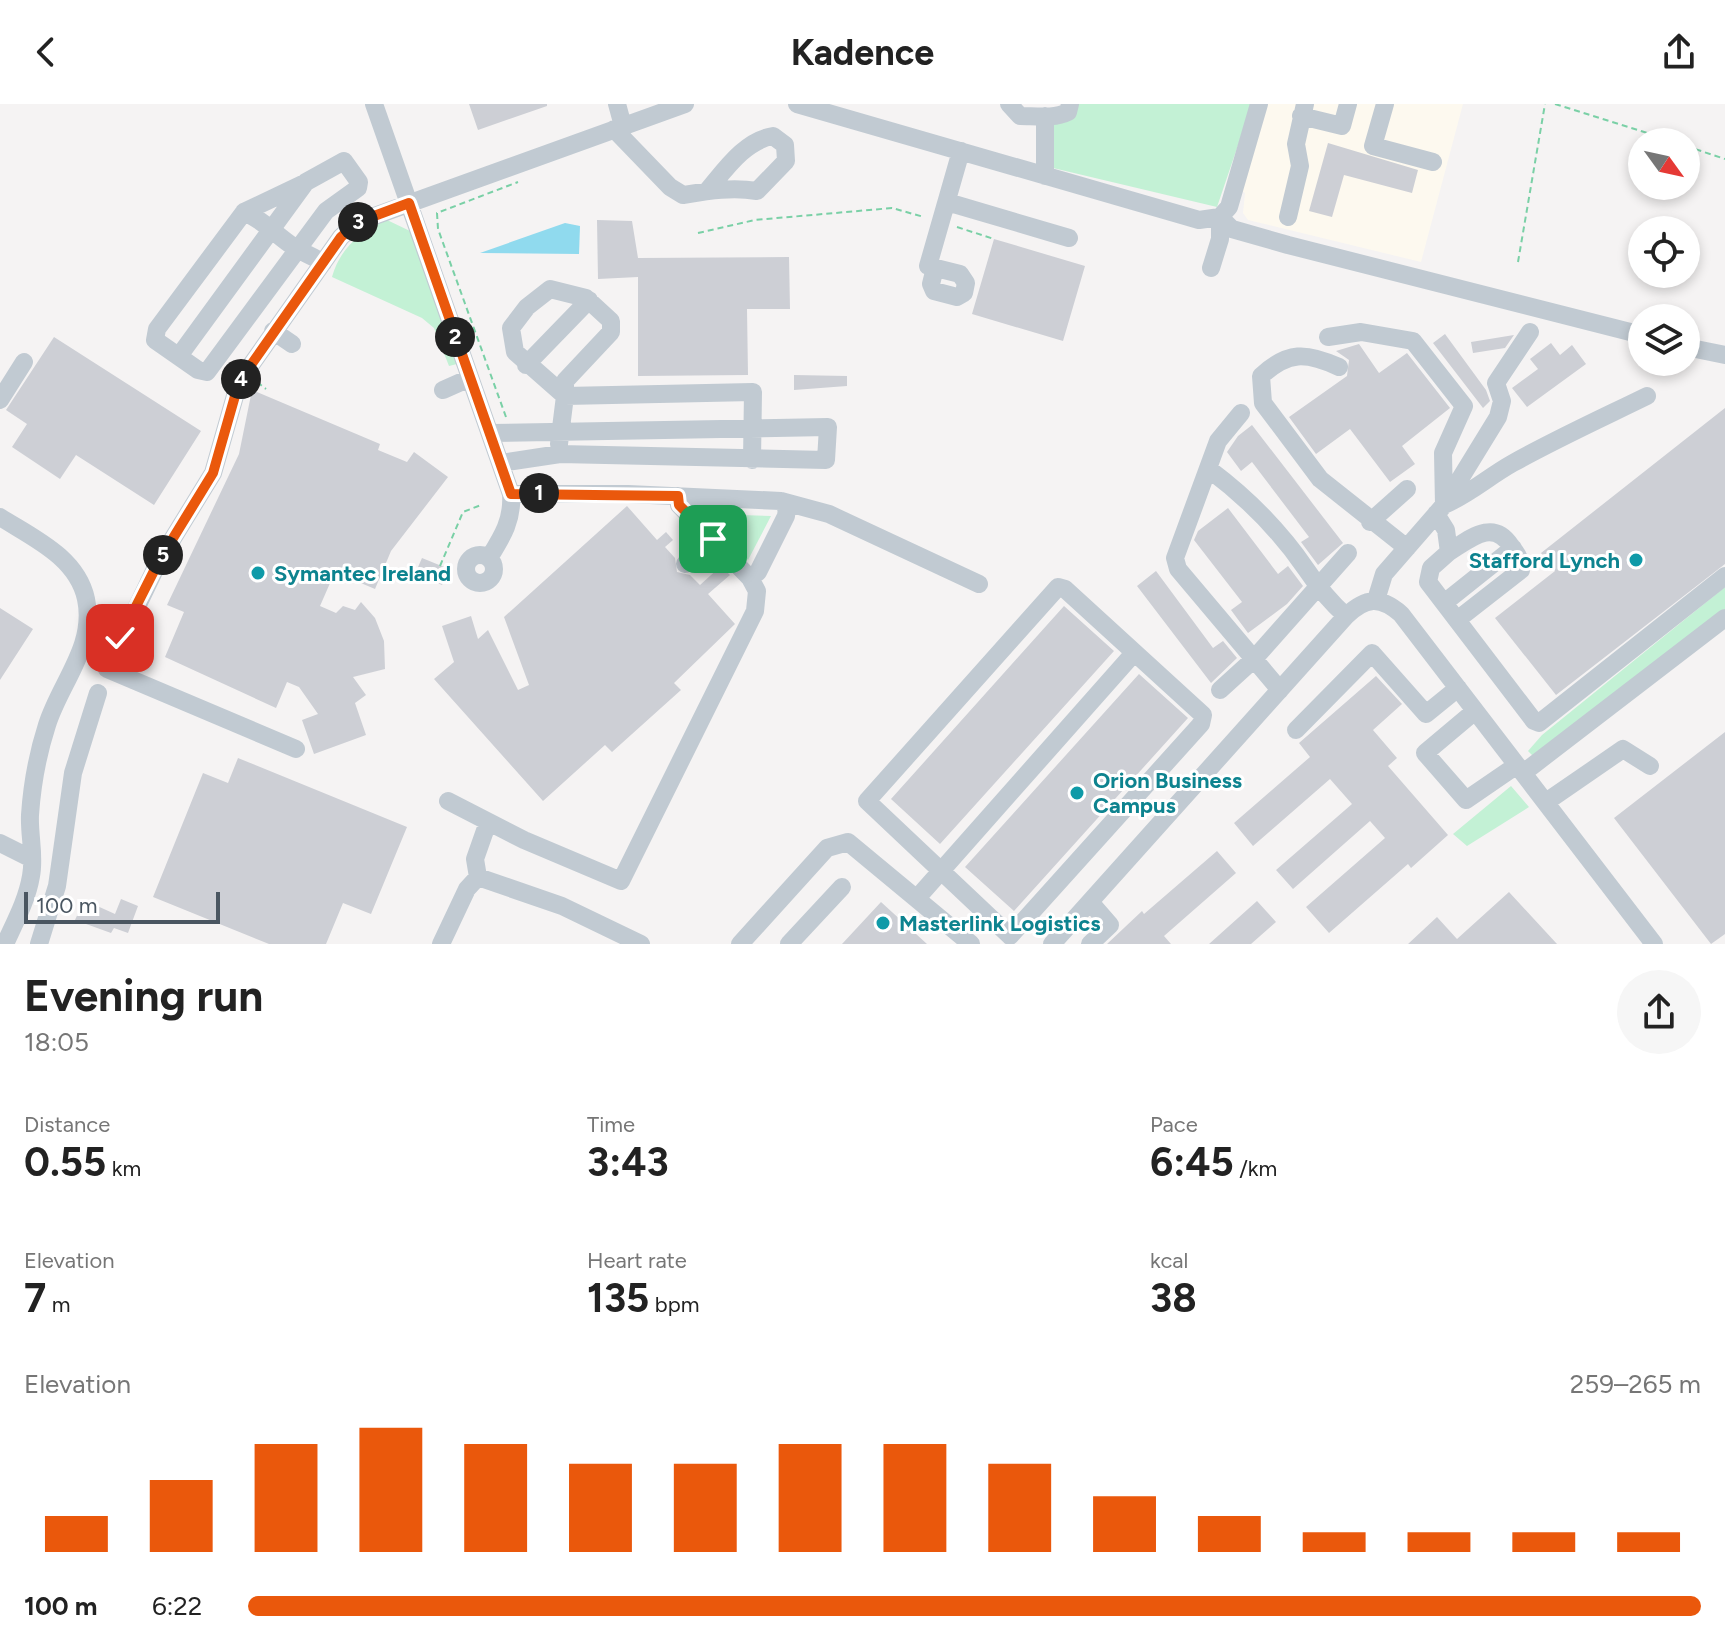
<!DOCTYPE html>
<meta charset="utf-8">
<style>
:root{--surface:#fff;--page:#f6f6f6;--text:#222;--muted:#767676;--accent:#ea580c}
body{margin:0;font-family:Figtree,sans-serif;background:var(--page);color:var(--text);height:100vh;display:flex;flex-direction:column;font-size:30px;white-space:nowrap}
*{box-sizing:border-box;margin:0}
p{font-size:26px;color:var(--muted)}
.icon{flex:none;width:44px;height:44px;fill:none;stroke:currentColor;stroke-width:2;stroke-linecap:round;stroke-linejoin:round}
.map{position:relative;height:840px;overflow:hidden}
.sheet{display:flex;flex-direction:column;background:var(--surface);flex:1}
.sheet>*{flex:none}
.needle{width:52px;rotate:123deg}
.tools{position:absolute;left:1628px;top:24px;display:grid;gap:16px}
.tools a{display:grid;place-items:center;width:72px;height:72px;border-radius:50%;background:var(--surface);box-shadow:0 4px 12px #0003;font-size:40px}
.scale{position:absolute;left:24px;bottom:20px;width:196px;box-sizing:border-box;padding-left:8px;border:4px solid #4a5661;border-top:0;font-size:22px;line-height:28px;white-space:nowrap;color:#4a5661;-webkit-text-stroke:6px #fff;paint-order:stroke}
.pin{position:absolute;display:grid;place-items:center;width:68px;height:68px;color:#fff;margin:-34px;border-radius:16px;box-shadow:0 4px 12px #0006}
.km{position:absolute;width:40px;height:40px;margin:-20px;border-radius:50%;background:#222;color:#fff;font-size:22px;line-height:40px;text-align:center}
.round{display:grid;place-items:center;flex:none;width:84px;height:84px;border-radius:42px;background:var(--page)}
.headline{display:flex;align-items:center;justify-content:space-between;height:136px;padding:0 24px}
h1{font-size:44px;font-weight:700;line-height:60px}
.metrics{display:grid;grid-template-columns:repeat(3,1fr);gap:12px;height:136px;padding:8px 24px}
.metrics div{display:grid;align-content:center}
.metrics b{font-size:40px;font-weight:700}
.metrics small{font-size:22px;font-weight:400}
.metrics p{font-size:22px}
.chart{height:224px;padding:16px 24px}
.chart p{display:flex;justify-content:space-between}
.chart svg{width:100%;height:144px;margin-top:8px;stroke:var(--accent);stroke-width:6}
ul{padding:0 24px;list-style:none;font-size:26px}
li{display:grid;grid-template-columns:128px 96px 1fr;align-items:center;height:60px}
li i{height:20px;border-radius:10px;background:var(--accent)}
header{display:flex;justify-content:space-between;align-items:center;height:104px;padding:0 24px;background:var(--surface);font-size:36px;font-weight:700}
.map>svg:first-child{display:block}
.commercial{fill:#fdf9ef}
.green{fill:#c3f1d5}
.water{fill:#90daee}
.building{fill:#cdcfd5}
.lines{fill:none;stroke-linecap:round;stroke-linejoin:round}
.path{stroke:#7ad0a6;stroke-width:2;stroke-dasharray:6 4;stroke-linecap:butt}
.minor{stroke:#c1cad2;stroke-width:18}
.route-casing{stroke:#fff;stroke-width:16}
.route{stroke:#ea580c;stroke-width:10}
.culture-dot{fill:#0f9aa8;stroke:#fff;stroke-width:3}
.labels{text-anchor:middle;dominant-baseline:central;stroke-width:6;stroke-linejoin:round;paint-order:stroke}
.culture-label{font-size:22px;font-weight:bold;fill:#0d838f;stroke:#fff;text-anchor:start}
</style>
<header><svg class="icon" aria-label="back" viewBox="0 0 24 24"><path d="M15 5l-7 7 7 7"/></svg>Kadence<svg class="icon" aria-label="share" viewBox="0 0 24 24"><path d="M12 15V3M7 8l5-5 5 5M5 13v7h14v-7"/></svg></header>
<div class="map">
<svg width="1725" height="840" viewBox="0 0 1725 840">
<rect width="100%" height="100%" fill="#f5f3f3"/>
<path class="commercial" d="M1267,0H1463L1421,158L1248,116L1243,109L1245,89L1242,87Z"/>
<path class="green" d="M1077,0H1252L1217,103L1053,64V19Z
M387,116L410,127L457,260L449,262L434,224L422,214L332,173C340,144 361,127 387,116Z
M710,410L771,412L748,456Z
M1725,483V505L1533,652L1528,647L1542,631Z
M1511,682L1529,703L1467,742L1453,730Z"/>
<path class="water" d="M565,119L580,122L579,150L480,149Z"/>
<path class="building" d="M469,0H547V2L478,26Z
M1328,39L1418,66L1412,89L1344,71L1332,113L1309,107Z
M597,116L632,117L638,154L789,153L790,205H747L748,271L638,272V173L598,175Z
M994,135L1085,162L1063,237L972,210Z
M1445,230L1486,286L1490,297L1483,304L1433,239Z
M1514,231L1505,244L1473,249L1471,238Z
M54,233L201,327L154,401L76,351L60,375L12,343L27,320L6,306Z
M1551,239L1560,251L1572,241L1586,260L1527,303L1512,284L1538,265L1530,255Z
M1359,240L1379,269L1407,249L1450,304L1402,342L1415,360L1390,378L1350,325L1316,350L1289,313L1347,272L1349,256L1336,247Z
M794,271L847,272V282L794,286Z
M252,286L380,340L378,346L407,358L414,348L448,373L391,447L375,485L330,466L334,470L320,502L336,509L343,502L355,506L361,498L375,514L384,537L385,565L353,573L366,591L355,599L366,631L314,650L302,616L318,610L299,583L287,578L276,604L165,553L184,508L167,501L239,350Z
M1725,304V460L1556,591L1495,514L1555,467L1541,449Z
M1252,321L1343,439L1318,461L1301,438L1309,433L1252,358L1241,367L1227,348L1238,332Z
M627,402L657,436L666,428L673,436L665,443L675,454L677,468L690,471L700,481L721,462L730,471L708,490L735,520L674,579L681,586L612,648L605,641L543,697L434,575L454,558L442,522L471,512L478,535L488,526L518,586L529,581L504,513Z
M1228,404L1278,470L1288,462L1303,482L1287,500L1248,529L1231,506L1242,498L1194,436L1198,427Z
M422,454L449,465L442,481L415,470Z
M1156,467L1213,544L1223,537L1237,554L1211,579L1137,482Z
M1064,502L1114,547L940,740L891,695Z
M0,504L33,525L0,576Z
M1139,570L1188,614L1014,807L965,763Z
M1376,572L1402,600L1373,626L1397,654L1388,662L1448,731L1411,764L1408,760L1329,829L1306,803L1385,734L1370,717L1293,785L1276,766L1352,700L1330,675L1253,742L1234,719L1310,653L1299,639Z
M1725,628V830L1711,840L1614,714Z
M238,654L407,723L371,810L343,799L326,840H269L153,793L203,669L228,679Z
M1217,747L1236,769L1164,832L1171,840H1107L1142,807L1144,810Z
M1509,788L1557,840H1408L1437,813L1457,835Z
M121,795L138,802L128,829L114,824L111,829L75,816L84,796L115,810Z
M1257,797L1276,818L1251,840H1209Z
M881,798L927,840H842Z"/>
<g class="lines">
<path class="path" d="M1555,0L1676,38
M1686,42L1725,55
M957,123L994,135
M698,129L755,116L892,104L924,113
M1518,158L1545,0
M257,278L266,285
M506,313L438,125L437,109L518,78
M440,462L463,408L481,401"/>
<path class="minor" d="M374,0L511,390C513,416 502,433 489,454
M617,0L623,22
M797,0L1199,116L1220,113L1232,125L1288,141L1642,231
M1009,0L1020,12C1035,12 1054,15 1068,8L1070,0
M1385,0L1373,42L1433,58
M1301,12L1342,22L1348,0
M614,25L670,83L683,91C708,87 731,83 757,87L786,57L785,41L773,32C744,37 725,66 707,87
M1045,72V12
M947,98L1069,134
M244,108L305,79
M1288,113L1300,62L1296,40L1305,0
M935,164L931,180L934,187L957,193L964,189L966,179L960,170L928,162L961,47
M1211,164L1220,135V113L1229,103L1259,0
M273,227L292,240
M1328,233L1361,228L1413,237L1464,302L1443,349L1444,401
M1686,243L1725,251
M179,252L306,78L344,57L359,78L358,84L326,107L207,268L198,266L155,236L157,225L244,108C262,115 277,132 294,143C303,149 313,152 323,159
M526,261L589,196
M1339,263C1306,248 1288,247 1261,272L1263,299L1320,375L1407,444
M443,286L470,274
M0,296L24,258
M1241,309L1218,337L1175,454L1178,465L1280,586
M490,329L828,323L826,356L560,350L501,359
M559,340L565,292L515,248L511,224L527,203L550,185L586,194L611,217V228L565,277V292L753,288L752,356
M1210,366C1246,393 1280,427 1306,465C1318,483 1329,497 1346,512
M511,390H628L781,397L787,404L786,412L758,468L750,474
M781,397L829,410L979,480
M1444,401C1470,390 1488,373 1513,359C1556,335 1602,314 1647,292
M1436,410L1446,426L1449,448L1431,464L1428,478L1534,617L1539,619L1725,472
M0,413C33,434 77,453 86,495C96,542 60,579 47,621C38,649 32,681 30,711C29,731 35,752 31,772C27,796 15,818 5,840
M1370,418L1407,385
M1449,448C1470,435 1493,414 1511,442C1517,450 1521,455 1521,466L1457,516
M466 465a14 14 0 1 1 28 0a14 14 0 1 1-28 0Z
M685,460L713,435
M1058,483L1065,485L1203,611L1201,620L1010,832L867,697Z
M1376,496L1384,470L1444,401L1498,313L1502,297L1496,279L1530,228
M1444,499L1513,444
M1220,586L1253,556L1348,449
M1475,607L1425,649L1466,696L1517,661
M1296,626L1372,549L1426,610L1458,584
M296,645L107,565L159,457L213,369L239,278L341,133L358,118L685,0
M1523,669L1725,514
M448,697L524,736L621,777L755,507L757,487L750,474L679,401L678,392
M1546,698L1623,645L1650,662
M0,739L32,755
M478,773L475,755L488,718
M918,793L1134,549
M1090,798L1110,821L1090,840
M39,840L57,782L73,669L98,589
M441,840L467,785L478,773L562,802L641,840
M740,840L827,744L848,738L971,840
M789,840L842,783
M1052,840L1346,512C1366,493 1380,492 1401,510L1654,840"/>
</g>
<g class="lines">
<defs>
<path id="route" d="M120,534L159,457L213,369L239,278L341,133L358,118L409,99L511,390L678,392L679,401L713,435"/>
</defs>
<use href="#route" class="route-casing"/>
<use href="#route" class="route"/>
</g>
<g class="culture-dot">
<circle cx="1636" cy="456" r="8"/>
<circle cx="258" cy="469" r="8"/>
<circle cx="1077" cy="689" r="8"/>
<circle cx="883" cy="819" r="8"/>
</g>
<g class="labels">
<g class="culture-label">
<text x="1620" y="456" text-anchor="end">Stafford Lynch</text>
<text x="274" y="469">Symantec Ireland</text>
<text x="1093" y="676">Orion Business<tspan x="1093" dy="25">Campus</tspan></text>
<text x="899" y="819">Masterlink Logistics</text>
</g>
</g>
</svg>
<div class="tools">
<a><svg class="needle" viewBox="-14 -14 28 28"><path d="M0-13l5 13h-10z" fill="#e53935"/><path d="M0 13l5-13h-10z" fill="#767676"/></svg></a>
<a><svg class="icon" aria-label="locate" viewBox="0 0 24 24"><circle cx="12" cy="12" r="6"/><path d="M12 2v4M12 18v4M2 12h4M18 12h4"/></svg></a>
<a><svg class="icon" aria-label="layers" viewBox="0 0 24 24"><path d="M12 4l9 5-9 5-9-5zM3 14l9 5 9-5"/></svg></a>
</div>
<div class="scale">100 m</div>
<div class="pin" style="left:713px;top:435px;background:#1e9e55"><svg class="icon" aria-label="arrive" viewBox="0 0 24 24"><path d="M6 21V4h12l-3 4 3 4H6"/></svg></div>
<div class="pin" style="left:120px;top:534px;background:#d93025"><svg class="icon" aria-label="check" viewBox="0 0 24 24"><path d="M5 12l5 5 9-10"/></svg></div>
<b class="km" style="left:539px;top:389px">1</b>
<b class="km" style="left:455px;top:233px">2</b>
<b class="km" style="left:358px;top:118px">3</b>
<b class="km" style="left:241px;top:275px">4</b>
<b class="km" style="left:163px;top:451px">5</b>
</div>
<section class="sheet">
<div class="headline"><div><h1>Evening run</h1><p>18:05</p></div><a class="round"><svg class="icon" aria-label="share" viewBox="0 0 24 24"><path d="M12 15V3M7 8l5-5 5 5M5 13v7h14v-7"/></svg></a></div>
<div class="metrics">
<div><p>Distance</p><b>0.55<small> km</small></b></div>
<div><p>Time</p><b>3:43</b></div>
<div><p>Pace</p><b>6:45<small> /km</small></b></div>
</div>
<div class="metrics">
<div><p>Elevation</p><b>7<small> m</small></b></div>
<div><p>Heart rate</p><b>135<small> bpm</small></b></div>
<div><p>kcal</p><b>38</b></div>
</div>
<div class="chart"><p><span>Elevation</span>259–265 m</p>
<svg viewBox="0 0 160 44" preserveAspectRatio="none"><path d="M5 44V33M15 44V22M25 44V11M35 44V6M45 44V11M55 44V17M65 44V17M75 44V11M85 44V11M95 44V17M105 44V27M115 44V33M125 44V38M135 44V38M145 44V38M155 44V38"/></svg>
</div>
<ul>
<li><b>100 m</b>6:22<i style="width:100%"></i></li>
</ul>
</section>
